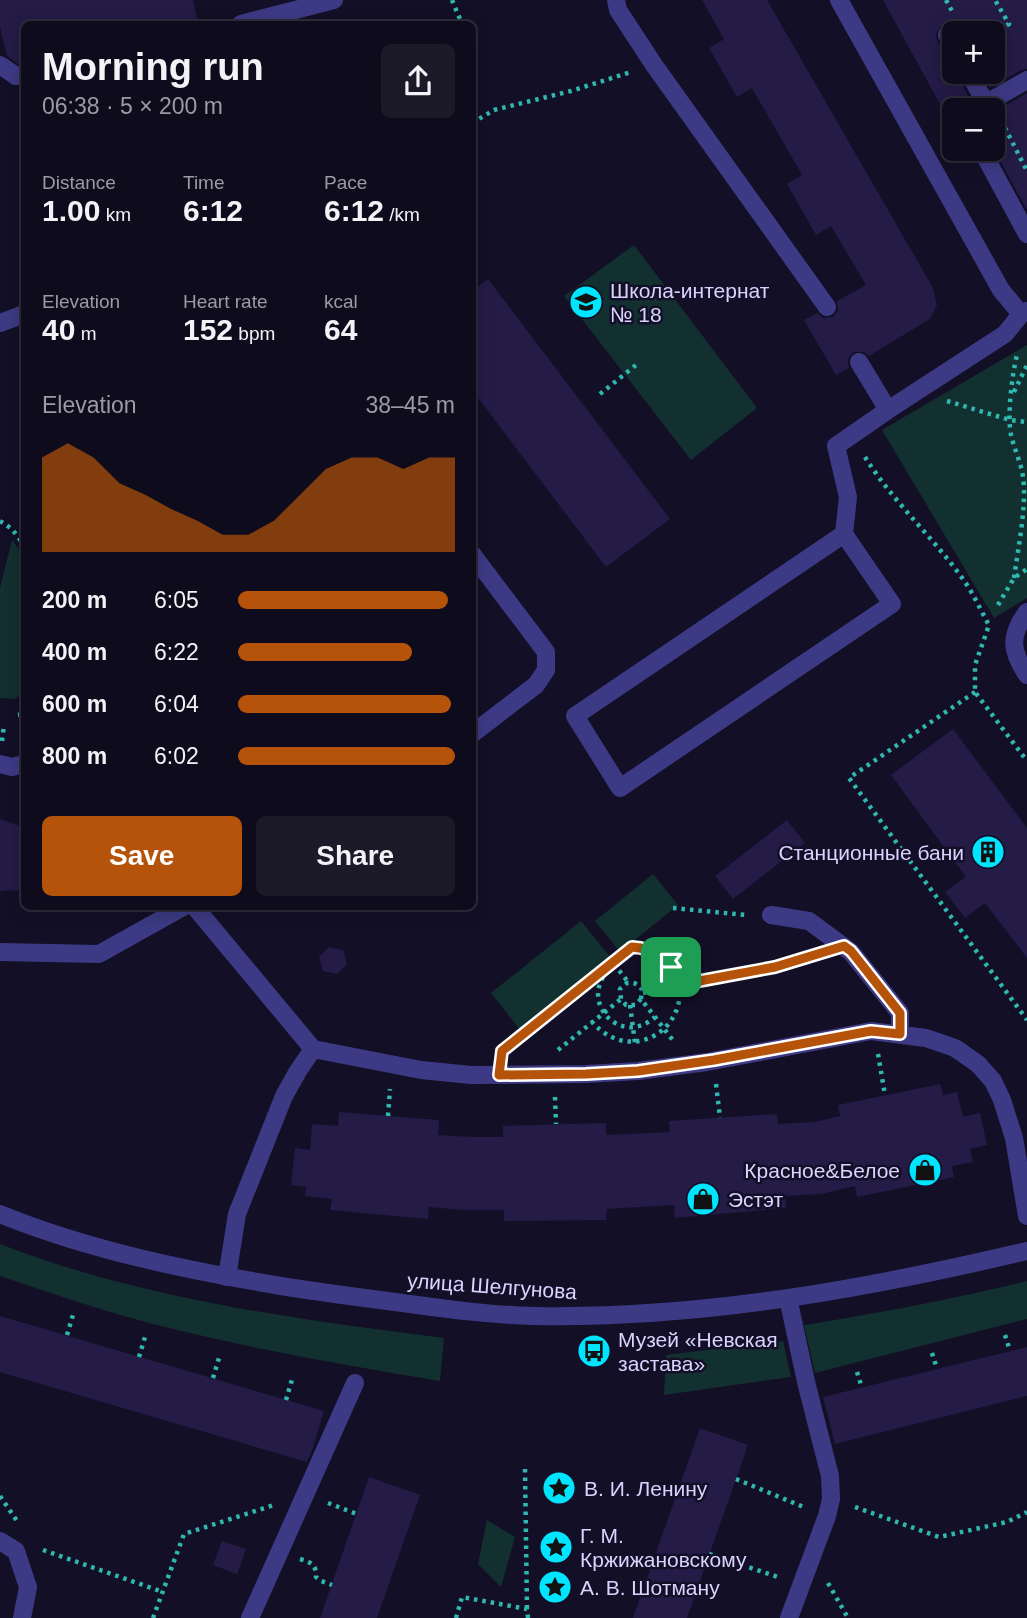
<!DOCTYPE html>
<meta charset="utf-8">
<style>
:root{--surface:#0e0b1c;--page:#1c1929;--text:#f1f3f6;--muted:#9b9ba3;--line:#2e2b3b;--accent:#b45309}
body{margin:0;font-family:Helvetica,sans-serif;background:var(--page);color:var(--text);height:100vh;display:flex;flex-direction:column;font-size:26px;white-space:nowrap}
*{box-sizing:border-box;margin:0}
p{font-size:23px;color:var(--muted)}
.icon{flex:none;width:38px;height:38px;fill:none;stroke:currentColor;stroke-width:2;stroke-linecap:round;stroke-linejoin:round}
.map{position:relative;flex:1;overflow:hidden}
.drawer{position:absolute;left:21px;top:21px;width:455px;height:889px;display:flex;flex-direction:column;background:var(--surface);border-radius:10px;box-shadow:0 4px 18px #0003,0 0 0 2px var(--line)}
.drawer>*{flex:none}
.buttons{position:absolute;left:942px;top:21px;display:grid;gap:14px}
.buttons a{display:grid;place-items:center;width:63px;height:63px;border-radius:10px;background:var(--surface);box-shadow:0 4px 18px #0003,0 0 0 2px var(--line);font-size:35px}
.pin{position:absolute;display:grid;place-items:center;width:60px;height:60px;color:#fff;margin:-30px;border-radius:14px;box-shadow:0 4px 10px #0006}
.round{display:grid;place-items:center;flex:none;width:74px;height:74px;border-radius:10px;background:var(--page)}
.summary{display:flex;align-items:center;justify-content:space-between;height:119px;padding:0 21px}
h1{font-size:38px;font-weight:700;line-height:52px}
.stats{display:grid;grid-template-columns:repeat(3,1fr);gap:10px;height:119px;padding:7px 21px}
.stats div{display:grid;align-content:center}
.stats b{font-size:30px;font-weight:700}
.stats small{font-size:19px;font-weight:400}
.stats p{font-size:19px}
.chart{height:196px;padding:14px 21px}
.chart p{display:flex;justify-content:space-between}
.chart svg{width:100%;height:126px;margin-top:7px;fill:var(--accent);opacity:.7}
.primary-button{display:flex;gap:14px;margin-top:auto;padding:14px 21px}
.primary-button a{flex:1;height:80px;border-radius:10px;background:var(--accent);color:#fff;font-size:28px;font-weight:700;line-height:80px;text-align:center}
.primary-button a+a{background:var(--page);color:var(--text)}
ul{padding:0 21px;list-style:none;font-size:23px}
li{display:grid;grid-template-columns:112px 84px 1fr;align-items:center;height:52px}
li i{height:18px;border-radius:9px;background:var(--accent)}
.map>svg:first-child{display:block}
.green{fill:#12302f}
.building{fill:#241b47}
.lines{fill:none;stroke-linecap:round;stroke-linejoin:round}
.path{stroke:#2fb8b0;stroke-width:4.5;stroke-dasharray:3.5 5;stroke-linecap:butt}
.service{stroke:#3d3a85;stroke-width:18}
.minor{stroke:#3d3a85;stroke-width:18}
.route-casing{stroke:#fff;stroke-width:14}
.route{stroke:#b45309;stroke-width:9}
.labels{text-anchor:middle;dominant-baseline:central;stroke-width:5;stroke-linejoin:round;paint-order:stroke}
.poi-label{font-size:21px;fill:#d9d4ff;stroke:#130f26;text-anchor:start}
.street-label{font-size:21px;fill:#d9d4ff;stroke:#130f26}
</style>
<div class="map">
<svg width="1027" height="1618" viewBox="0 0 1027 1618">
<rect width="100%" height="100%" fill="#130f26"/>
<path class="green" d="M634,245L757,408L691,460L564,296Z
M1027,345V598L994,618L882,430Z
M12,540L24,556V693L14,699L0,698V588Z
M653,874L678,905L620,952L595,921Z
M581,921L611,958L521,1031L491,993Z
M0,1244C142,1299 294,1319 444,1338L440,1381C340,1364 240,1347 142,1321C94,1308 47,1292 0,1276Z
M1027,1281V1319L815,1373L804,1325C879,1313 953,1299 1027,1281Z
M783,1341L791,1377L664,1395L666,1355Z
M487,1520L515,1537L501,1587L478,1564Z"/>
<path class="building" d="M0,0H193L198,24H24V63L18,64L7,56L0,27Z
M702,0H767L933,288L937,305L930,319L869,356L864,352H854L849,357L848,363L849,368L836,375L804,320L817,313L823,318L833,317L838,311L837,301L866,285L831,226L816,235L787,184L802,175L752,88L737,97L709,48L724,39Z
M883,0H1027V69L1021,70L990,88L981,72H992V33H959L952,25L946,24L941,26L936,34L937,41L945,53L949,57L954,58V72H957L958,78L970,99L965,104L963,110H954V130Z
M1027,93V210L992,146V113Z
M488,279L670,519L606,567L472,390V291Z
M953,729L1027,828V958L985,903L965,918L945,892L966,877L891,775Z
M0,819L24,827V890L0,891Z
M787,820L805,843L733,899L715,876Z
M329,947L343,950L347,964L337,974L323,971L319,957Z
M940,1084L943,1095L957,1092L963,1117L980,1113L987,1145L970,1149L973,1162L952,1166L954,1177L857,1197L855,1186L821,1194L785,1196L786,1208L675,1218L674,1205L607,1209L606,1220L504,1221V1210H463L429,1207L428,1219L330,1210L332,1199L305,1196L306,1187L291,1185L295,1148L310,1150L312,1124L338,1126L339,1112L439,1120L438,1135L473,1137H503V1126L606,1123V1135L670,1132L669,1121L777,1114L778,1124L814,1122L840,1116L838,1105Z
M0,1316L324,1411L312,1451L307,1462L0,1372Z
M1027,1347V1396L835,1444L823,1397Z
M700,1428L748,1445L687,1618H633Z
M369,1477L420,1495L377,1618H320Z
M222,1541L246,1549L237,1574L213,1565Z"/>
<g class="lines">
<path class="path" d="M452,0L462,24
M946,0L952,11
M992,34L1009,24L995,0
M1001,120L1027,171
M472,123L494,110L571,91L631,72
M1014,392L1027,365
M600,394L636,365
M947,401L1010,420L1027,422
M865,457C893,502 935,539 965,582C974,595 981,611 989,625L975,665V692L1027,761
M0,521L12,529L24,545
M1014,578C1018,549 1027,505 1023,477C1021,462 1014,449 1011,435C1007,415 1012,375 1017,355
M998,605L1014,578L1027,569
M975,692L849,778L1027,1020
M21,695L24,709
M18,715L24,714
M2,741L4,725
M673,908L746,915
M614,964L628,982
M615,965C573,995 618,1050 655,1017
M643,993L775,967L813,956
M641,999L635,1005H626L621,999L620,989L627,983C634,982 639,984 642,990L641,999L675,1043
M630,1005L635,1043
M504,1050L632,946C645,947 657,952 666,961C709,1009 640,1075 592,1022
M558,1050L621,999
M878,1054L885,1095
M716,1084L720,1118
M555,1097L556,1124
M388,1116L390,1089
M67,1335L73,1315
M1005,1335L1010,1351
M932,1353L937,1369
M139,1357L145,1337
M857,1372L862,1388
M213,1378L219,1358
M286,1400L293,1376
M525,1469L527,1609
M736,1479L806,1508
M0,1496L17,1521
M328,1503L357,1514
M855,1507L939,1537L1007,1522L1027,1512
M43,1550L163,1592
M709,1554L778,1577
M300,1559C312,1563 316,1564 316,1577L321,1581L332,1585
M828,1583L848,1618
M153,1618L184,1534L274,1505
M456,1618L462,1597L527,1609L528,1618"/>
<path class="service" d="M616,0L618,10L654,65L827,307
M241,24L334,0
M947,35L954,47
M0,65L16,76L24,74
M968,72L986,103
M974,110L1027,80
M981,149L1027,234
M0,323L24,314
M859,362L888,410L1005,334L1021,314
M844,534L575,716L620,788L892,604L844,534L848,497L836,446L888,410
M472,554L546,652V670L536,685L472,734
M1027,612C1009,636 1011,651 1027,675
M0,764L12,767L24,764
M194,906L313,1049L298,1071L284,1096L237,1214L227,1277
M771,915L809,921L851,952L900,1013V1034
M0,952L99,954L185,906
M313,1049L421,1070L471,1075L586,1074L638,1071L707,1062L871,1031L926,1038L955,1048L978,1064L993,1081L1002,1100L1014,1138L1027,1216
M788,1298L807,1386L830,1476L831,1499L827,1516L789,1618
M0,1541L16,1551L28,1587L22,1618
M250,1618L355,1383"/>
<path class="minor" d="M839,0L1001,290L1021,314L1027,311
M0,1214C91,1251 190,1271 287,1287C325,1293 364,1298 403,1303C446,1309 490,1315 534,1316C700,1319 866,1289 1027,1251"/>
</g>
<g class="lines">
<defs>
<path id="route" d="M844,946L851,951L900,1013V1034L871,1031L714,1060L638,1071L586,1074L499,1075L502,1051L632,947C654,948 674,963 678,985L775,967Z"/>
</defs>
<use href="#route" class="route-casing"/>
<use href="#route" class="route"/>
</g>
<defs>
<symbol id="school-disc" viewBox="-11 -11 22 22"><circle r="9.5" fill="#00e5ff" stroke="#130f26"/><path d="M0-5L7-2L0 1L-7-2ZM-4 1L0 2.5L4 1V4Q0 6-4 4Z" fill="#111"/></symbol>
<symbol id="building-disc" viewBox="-11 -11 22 22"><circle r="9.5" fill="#00e5ff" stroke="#130f26"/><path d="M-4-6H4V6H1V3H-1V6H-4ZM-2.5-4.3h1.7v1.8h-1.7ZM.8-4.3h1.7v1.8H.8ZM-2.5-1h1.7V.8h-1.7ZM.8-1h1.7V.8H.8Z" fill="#111"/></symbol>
<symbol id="shop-disc" viewBox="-11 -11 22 22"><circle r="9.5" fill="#00e5ff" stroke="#130f26"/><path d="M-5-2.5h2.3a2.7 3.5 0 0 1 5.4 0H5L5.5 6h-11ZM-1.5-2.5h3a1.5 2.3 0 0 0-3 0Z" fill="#111"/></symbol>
<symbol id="bus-disc" viewBox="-11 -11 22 22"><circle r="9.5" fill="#00e5ff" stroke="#130f26"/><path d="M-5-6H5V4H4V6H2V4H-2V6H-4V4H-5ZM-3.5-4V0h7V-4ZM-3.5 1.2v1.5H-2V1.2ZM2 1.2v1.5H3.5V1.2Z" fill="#111"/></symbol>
<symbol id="sight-disc" viewBox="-11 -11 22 22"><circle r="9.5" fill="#00e5ff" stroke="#130f26"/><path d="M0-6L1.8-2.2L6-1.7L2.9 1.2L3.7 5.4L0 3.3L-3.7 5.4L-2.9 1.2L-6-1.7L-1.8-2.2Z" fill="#111"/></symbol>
</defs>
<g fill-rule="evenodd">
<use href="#school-disc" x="567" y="283" width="38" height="38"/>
<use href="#building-disc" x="969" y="833" width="38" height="38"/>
<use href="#shop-disc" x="906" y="1151" width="38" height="38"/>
<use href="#shop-disc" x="684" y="1180" width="38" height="38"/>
<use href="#bus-disc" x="575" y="1332" width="38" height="38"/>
<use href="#sight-disc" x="540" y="1469" width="38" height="38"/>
<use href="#sight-disc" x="537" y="1528" width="38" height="38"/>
<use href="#sight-disc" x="536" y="1568" width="38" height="38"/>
</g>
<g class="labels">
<g class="poi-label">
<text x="610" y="290">Школа-интернат<tspan x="610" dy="24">№ 18</tspan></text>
<text x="964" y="852" text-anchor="end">Станционные бани</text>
<text x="900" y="1170" text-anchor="end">Красное&amp;Белое</text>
<text x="728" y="1199">Эстэт</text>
<text x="618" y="1339">Музей «Невская<tspan x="618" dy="24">застава»</tspan></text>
<text x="584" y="1488">В. И. Ленину</text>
<text x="580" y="1535">Г. М.<tspan x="580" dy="24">Кржижановскому</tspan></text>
<text x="580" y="1587">А. В. Шотману</text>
</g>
<g class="street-label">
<text transform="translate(492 1286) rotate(4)">улица Шелгунова</text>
</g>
</g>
</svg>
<div class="buttons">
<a>+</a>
<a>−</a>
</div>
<div class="pin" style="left:671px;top:967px;background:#1e9e55"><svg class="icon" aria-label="arrive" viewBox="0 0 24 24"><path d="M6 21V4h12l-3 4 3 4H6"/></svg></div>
<section class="drawer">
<div class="summary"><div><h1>Morning run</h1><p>06:38 · 5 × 200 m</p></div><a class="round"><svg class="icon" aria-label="share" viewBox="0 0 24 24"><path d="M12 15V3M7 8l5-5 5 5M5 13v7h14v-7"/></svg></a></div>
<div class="stats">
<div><p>Distance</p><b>1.00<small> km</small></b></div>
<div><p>Time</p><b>6:12</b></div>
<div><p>Pace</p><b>6:12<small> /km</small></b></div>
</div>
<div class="stats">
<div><p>Elevation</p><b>40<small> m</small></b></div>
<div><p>Heart rate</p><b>152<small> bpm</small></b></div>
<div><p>kcal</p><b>64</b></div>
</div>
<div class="chart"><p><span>Elevation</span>38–45 m</p>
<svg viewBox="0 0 160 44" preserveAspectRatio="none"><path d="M0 44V11L10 6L20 11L30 20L40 24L50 29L60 33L70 38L80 38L90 33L100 24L110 15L120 11L130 11L140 15L150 11L160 11V44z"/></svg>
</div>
<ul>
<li><b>200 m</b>6:05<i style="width:97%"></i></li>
<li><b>400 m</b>6:22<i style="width:80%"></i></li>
<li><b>600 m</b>6:04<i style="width:98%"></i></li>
<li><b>800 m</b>6:02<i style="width:100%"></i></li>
</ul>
<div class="primary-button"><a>Save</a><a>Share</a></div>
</section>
</div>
